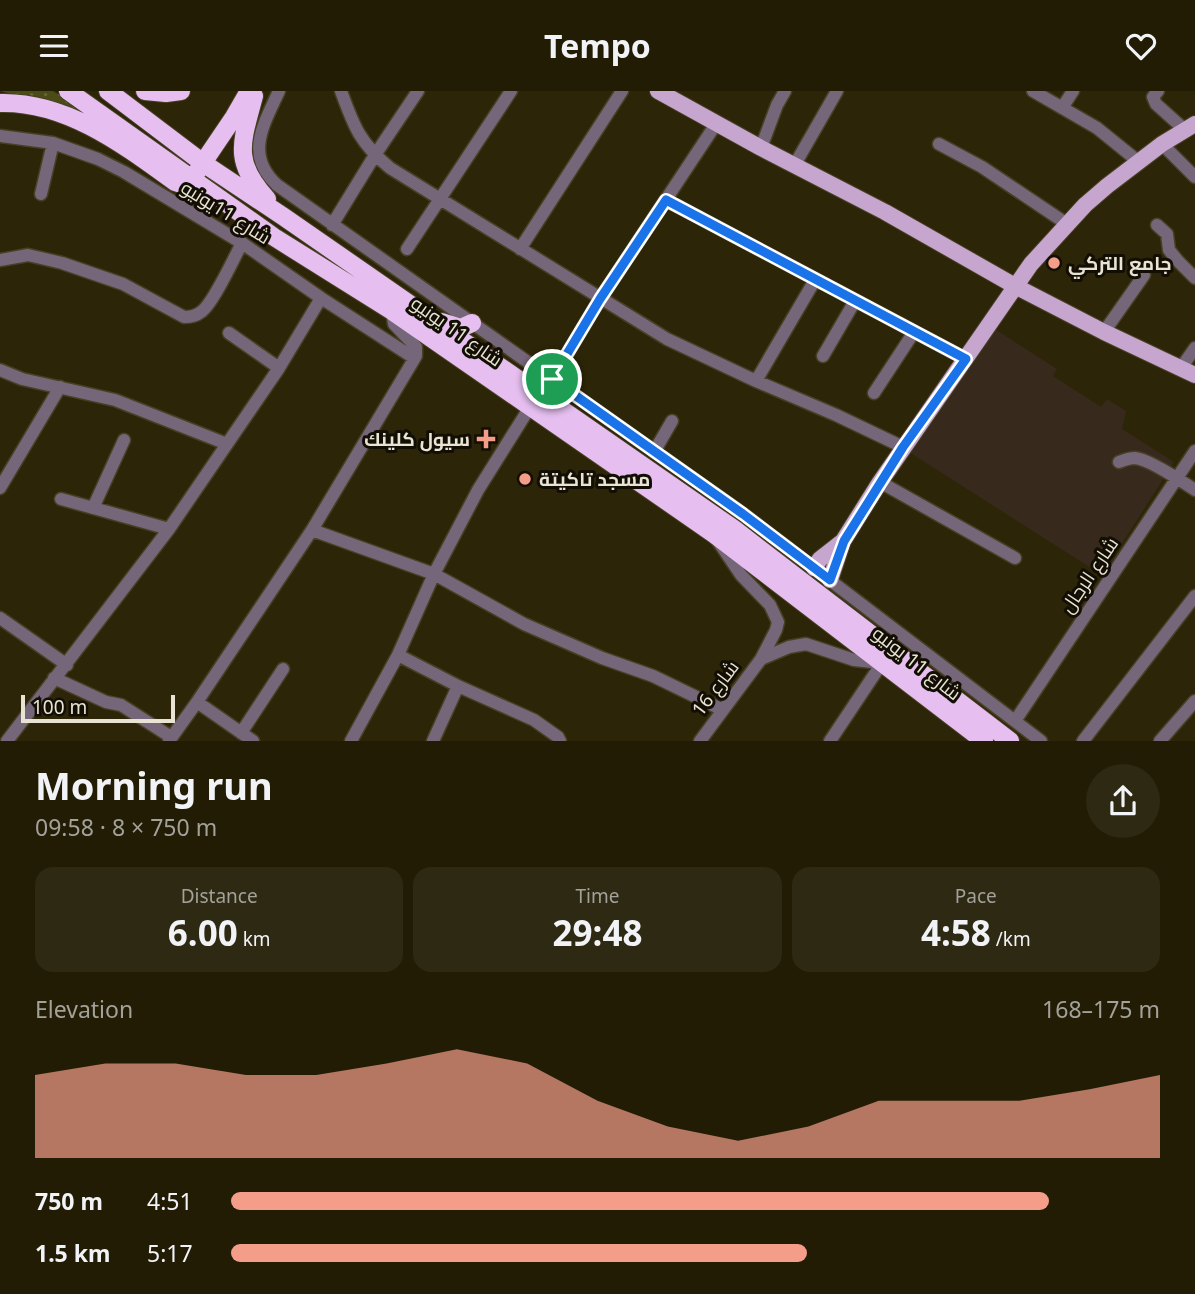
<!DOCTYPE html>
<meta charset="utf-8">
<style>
:root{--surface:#221c05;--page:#2e2913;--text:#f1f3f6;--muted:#a2a19a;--accent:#f49e89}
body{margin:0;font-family:"Noto Sans",Cairo,sans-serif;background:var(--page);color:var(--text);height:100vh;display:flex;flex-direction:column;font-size:26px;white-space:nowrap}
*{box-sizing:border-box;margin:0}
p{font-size:23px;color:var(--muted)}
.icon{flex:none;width:38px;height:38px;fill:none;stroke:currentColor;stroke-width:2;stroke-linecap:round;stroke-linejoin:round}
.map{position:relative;height:650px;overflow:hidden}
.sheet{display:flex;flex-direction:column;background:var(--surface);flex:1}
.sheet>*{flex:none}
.scale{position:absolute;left:21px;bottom:18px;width:154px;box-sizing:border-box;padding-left:7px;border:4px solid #e8e3d3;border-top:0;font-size:19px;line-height:24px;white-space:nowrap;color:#e8e3d3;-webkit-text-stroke:5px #120e04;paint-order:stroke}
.pin{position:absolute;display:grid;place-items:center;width:60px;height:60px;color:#fff;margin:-30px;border:4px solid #fff;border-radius:50%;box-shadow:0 2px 7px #0007}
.round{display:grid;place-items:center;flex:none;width:74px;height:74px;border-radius:37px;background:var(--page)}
.overview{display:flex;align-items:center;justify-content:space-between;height:119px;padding:0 35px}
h1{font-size:38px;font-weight:700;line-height:52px}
.stats{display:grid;grid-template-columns:repeat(3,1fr);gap:10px;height:119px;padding:7px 35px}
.stats div{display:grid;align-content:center;border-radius:18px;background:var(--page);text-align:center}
.stats b{font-size:35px;font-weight:700}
.stats small{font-size:19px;font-weight:400}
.stats p{font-size:19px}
.chart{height:196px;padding:14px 35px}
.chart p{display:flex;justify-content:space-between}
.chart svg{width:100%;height:126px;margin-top:7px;fill:var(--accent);opacity:.7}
ul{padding:0 35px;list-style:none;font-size:23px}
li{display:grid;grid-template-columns:112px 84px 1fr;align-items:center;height:52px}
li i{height:18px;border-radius:9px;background:var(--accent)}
header{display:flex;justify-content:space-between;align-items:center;height:91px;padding:0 35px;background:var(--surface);font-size:32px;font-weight:700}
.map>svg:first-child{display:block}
.education{fill:#372a1c}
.grass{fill:url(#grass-dots)}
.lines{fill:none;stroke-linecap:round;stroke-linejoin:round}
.minor-casing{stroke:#474024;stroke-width:15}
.major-casing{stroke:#474024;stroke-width:18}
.highway-casing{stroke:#474024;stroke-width:20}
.minor{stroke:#756679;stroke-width:12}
.major{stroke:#c6a6ce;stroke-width:16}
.highway{stroke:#e6bff0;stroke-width:18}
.route-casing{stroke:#fff;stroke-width:14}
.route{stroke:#1a73e8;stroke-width:9}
.poi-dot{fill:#f49e89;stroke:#120e04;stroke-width:2.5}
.labels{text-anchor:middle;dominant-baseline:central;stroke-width:6;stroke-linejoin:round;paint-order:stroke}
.street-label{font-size:19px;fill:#e8e3d3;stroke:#120e04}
.poi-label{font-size:19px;font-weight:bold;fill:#e8e3d3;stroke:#120e04;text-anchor:start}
</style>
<header><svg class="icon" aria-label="menu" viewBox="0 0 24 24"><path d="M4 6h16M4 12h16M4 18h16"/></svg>Tempo<svg class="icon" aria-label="heart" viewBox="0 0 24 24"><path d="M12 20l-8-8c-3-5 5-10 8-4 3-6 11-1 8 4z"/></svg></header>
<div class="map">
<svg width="1195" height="650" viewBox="0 0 1195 650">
<defs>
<pattern id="grass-dots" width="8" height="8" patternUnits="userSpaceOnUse" patternTransform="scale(1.75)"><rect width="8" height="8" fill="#4b4c15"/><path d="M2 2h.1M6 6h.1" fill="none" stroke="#656636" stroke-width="1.8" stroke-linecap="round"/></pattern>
</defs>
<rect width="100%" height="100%" fill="#2d2507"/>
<path class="education" d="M990,235L1057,278L1053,285L1101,316L1107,308L1126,320L1122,338L1174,371L1102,484L909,361Z"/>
<path class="grass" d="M0,0H53L85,20L56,15Z"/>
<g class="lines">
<defs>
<path id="minor" d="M279,0C264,33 244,64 277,94L743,423L1041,650
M341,0C354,36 360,52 390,77L667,248L756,290L836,324L903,356
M1033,0L1097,37L1139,71
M1158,0L1153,6L1156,13L1185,39
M1062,17L1073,0
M0,45L53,52L98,68L124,81L242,152L321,207L414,267
M939,53L982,76L1067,133
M1162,53L1195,86
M761,57L777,14L785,0
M794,75L837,0
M41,103L53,52
M666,109L966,268
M332,134L375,64L418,0
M1157,134L1167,143L1169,159L1178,170L1195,187
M407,158L511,0
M520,158L622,0
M0,169L28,164L62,172L123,193L184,226C190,226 196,225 201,221C213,213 234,167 242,152
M1104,241L1144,184
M229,242L279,277
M823,265L855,210
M1181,277L1195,257
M0,279L22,288L115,309L227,353
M552,288L600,208L716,33
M756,290L815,189
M874,302L914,241
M654,361L672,330
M1119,371C1124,369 1130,367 1135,367C1149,368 1183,391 1195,399
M880,391L1015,467
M0,397L60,296
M61,408L169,438
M93,417L124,349
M312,439L434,483L524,533L602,567L653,585L723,619
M0,527L67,574
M398,564L458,595L534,629L558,646L560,650
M761,568L789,556L806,553L854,569L882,572L830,650
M54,587L106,611L121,614L171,646
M197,611L253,650
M1015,630L1195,360
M241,642L283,578
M7,650L169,438L279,277L321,207
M169,650L197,611L312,439L416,265V256L394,233L392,220
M351,650L398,564L434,483L478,399L530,316
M433,650L458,595
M700,650L761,568L776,539L778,531L770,514L741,484L718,450
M1083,650L1195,505
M1160,650L1195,610"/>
<path id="major" d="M658,0L761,57L885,121L1015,195L1104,241L1195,284
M814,477L820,468L843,450
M830,489L843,450L880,391L1031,173L1085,114L1107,95L1162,53L1195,33"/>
<path id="highway" d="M68,0L274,146L392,220L714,443L984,650
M108,0L203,72L284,126L734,438L1010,650
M145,0L166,2L181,0
M254,5C242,51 232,70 267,108
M0,12C66,10 124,54 175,91C182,94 187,94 192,88L234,26L249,0
M442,231L461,237L472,232"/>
</defs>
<use href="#minor" class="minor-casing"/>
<use href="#major" class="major-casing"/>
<use href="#highway" class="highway-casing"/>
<use href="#minor" class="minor"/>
<use href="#major" class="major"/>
<use href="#highway" class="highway"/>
</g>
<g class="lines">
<defs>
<path id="route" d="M666,109L966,268L903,356L844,450L830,489L743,423L552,288L600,208Z"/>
</defs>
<use href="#route" class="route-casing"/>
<use href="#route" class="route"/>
</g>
<g class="poi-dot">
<circle cx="1054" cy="172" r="7"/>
<path d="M482.5 337.5h7v7h7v7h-7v7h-7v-7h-7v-7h7z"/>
<circle cx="525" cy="388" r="7"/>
</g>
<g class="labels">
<g class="street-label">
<text transform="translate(226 121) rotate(32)">شارع 11يونيو</text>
<text transform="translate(457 240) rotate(35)">شارع 11 يونيو</text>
<text transform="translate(1089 484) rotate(-56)">شارع الرجال</text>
<text transform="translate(917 572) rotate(38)">شارع 11 يونيو</text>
<text transform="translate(715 597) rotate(-53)">شارع 16</text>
</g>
<g class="poi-label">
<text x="1068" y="172">جامع التركي</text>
<text x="470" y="348" text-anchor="end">سيول كلينك</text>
<text x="539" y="388">مسجد تاكيتة</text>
</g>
</g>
</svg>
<div class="scale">100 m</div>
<div class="pin" style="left:552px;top:288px;background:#1e9e55"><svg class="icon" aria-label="arrive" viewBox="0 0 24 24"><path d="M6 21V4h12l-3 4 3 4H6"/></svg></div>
</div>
<section class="sheet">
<div class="overview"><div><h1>Morning run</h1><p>09:58 · 8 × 750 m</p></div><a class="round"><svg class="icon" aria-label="share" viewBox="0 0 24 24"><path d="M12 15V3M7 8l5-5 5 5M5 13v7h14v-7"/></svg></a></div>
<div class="stats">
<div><p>Distance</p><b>6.00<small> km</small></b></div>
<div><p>Time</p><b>29:48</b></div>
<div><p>Pace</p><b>4:58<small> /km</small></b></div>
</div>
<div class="chart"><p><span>Elevation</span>168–175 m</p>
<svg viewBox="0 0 160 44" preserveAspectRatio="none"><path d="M0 44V15L10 11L20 11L30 15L40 15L50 11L60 6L70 11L80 24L90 33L100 38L110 33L120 24L130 24L140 24L150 20L160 15V44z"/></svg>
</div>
<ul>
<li><b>750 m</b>4:51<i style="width:88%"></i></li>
<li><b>1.5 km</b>5:17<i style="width:62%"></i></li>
</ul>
</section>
